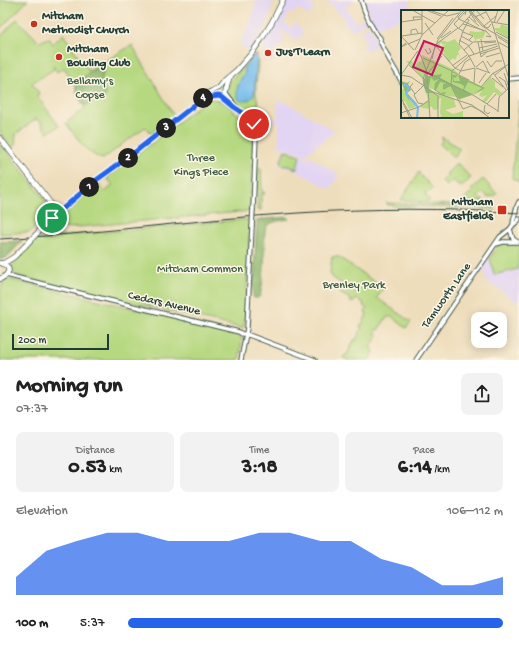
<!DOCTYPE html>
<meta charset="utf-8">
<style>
:root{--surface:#fff;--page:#f2f2f2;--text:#222;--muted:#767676;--accent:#2563eb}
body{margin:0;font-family:"Gochi Hand",sans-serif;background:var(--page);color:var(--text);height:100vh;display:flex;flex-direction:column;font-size:15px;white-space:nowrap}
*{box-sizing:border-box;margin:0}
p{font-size:13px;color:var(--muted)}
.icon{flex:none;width:22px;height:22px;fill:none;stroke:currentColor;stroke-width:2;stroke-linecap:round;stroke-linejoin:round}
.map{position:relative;height:360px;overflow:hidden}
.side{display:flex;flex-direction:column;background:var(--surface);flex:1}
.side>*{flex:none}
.buttons{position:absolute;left:471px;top:312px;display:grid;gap:8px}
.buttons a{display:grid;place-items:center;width:36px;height:36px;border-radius:8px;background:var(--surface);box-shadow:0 2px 10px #0003;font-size:20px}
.scale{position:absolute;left:12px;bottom:10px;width:97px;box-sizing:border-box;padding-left:4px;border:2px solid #1f3d34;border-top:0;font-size:11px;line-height:14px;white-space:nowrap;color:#1f3d34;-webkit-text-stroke:3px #fcf5e5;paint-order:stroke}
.pin{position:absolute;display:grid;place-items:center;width:34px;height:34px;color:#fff;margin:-17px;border:2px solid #fff;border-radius:50%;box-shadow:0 1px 4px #0007}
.km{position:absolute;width:20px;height:20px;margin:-10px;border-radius:50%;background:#222;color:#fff;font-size:11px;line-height:20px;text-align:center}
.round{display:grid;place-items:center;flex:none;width:42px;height:42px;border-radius:8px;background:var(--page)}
.headline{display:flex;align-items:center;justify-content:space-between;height:68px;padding:0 16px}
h1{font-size:22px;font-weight:700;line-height:30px}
.metrics{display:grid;grid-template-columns:repeat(3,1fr);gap:6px;height:68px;padding:4px 16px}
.metrics div{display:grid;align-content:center;border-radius:8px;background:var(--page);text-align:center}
.metrics b{font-size:20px;font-weight:700}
.metrics small{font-size:11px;font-weight:400}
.metrics p{font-size:11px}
.chart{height:112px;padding:8px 16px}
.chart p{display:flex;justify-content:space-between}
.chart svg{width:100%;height:72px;margin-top:4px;fill:var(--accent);opacity:.7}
ul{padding:0 16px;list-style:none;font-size:13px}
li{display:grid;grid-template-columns:64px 48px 1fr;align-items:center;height:30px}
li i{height:10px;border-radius:5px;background:var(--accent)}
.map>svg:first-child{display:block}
.built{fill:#e2d4f3}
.green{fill:#b6d880;stroke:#6a8a5a}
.forest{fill:#90b86e;stroke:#587a51}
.water{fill:#76bced;stroke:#4a7c90}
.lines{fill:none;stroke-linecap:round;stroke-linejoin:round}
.minor-casing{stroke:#3e5548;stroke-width:5.5}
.major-casing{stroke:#3e5548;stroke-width:6}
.minor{stroke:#fff;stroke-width:3.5}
.major{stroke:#fff;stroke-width:4.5}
.rail{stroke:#1f3d34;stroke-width:1}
.minor-bridge-casing{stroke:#3e5548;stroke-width:5.5;stroke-linecap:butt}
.major-bridge-casing{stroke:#3e5548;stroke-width:6;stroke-linecap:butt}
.minor-bridge{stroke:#fff;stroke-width:3.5}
.major-bridge{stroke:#fff;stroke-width:4.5}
.route-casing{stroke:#fff;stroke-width:8}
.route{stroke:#2563eb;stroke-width:5}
.poi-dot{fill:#c8321e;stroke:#fcf5e5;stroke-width:1.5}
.labels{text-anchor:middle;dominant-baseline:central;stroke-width:3;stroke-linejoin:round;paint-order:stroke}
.poi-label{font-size:12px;font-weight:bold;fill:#1f3d34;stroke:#fcf5e5;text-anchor:start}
.park-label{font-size:12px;fill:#3d5c43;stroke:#fcf5e5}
.street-label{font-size:12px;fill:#1f3d34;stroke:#fcf5e5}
.inset-river{fill:none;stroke:#76bced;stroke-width:2}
.inset-road{fill:none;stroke:#9b9d85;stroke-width:1}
.view{fill:#c2185b;fill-opacity:0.15;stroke:#c2185b;stroke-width:2}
.inset-edge{fill:none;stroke:#1f3d34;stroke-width:2}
</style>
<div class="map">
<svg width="519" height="360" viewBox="0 0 519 360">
<rect width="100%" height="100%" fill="#fcf5e5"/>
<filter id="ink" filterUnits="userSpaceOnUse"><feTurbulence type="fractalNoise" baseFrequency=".025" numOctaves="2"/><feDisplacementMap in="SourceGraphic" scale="8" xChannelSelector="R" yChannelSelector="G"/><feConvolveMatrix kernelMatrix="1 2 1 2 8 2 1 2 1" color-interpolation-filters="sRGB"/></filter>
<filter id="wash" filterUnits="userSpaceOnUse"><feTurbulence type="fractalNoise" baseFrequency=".012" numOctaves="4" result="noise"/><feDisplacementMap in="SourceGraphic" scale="16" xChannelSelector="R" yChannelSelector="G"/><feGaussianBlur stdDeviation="0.9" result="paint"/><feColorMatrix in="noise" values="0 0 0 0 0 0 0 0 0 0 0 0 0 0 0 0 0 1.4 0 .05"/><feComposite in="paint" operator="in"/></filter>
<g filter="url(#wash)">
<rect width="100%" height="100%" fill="#edb"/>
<path class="built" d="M256,0L273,1L267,24L249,51H246L240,43L246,31L250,24Z
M288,0H308L307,1L315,7L308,16L298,8L294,14L290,12L284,23L291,28L295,23L304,32L297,41L282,30L280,34L285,37L279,49H274L273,61H265L263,59L264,40Z
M326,0H357L345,6L352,16L355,22L365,18L367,22L358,27L354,31L343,22L345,18Z
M365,0H409L410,11H402V18L376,28L364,2Z
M368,27H369L371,29L379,45L366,51L362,45L368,41L360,32Z
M277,101L285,102L335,131L305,155L278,146L279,140V122H268V119L278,118Z
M283,149L307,158L309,156L339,175L330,189L296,171V170L279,166Z
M503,243L519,245V303L484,279L486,276L484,271L482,269L498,245Z"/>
<path class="green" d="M0,0H28L0,29Z
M17,19L39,42L49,38L53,44L63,34L89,71L132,45L174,116L151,134L145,127L103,159C87,155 76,136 66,123L85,108L77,94L75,83L64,68L57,72L53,66L54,69L32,83L39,93L37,96L59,126L47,133L40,121L36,119L16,134L15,145L11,147L0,133V37Z
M255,54H257C260,67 255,80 256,93C256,98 261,107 258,112C257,114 254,114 252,115C239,109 220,96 231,80C233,77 236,75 238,73C244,67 249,60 255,54Z
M211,99C222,100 225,102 233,109V111L251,123L254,130L250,211L47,230L81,198L98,184L105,192L113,185L106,177L136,155L205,101Z
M519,101V182L512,178Z
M442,137L459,148V150L456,153L457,155L454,158L440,144V143L442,141Z
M0,143L43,197L48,205L49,213L47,218L30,232L0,234Z
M285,150L300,155L297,169L281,164L280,163Z
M457,163L471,178L463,186H459L453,180L446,186L442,181L447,176V173Z
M258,168H261L262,192H264L265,194H261V210H257Z
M419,172V174L433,188L428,193H424L430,200L428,202L401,200Z
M483,179L497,194L494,196L487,197V196L483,192L478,197L481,200L482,199L483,202L464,201V199L472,192V189Z
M386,203L495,206V209L447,207L393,206V205H388Z
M250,219L245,320L243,328H242L44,282L15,275L12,271V265L39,238Z
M503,243L519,245V263L517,267L518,269L494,275L490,258L498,245Z
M332,257H339L383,288L377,298L411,322L406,328L391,316L389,318L387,317L378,330L377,329L375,332L376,333V334L378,336L370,347L372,348V350L374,351L369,360H346V359L343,358L345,355H347L354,340H356L362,328L360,327L361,324L362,325L367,314L365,312L367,308L363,306L364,303L356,299L354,302H350L351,299L339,293V291L338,290L341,283L333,278L330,273Z
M5,279H8L196,323L234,333L239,335L242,339L239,360H0V294L3,282Z"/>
<path class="forest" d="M99,66L105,68C102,75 100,81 103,88C105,92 106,93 105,97C101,99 97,99 93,101C90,103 89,105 85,105C78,99 78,92 75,83Z
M288,217L289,219C263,223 264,225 265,249L264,250C265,266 263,281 260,296L258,298H254L253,296L257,220Z
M22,241L7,257L0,260V242Z"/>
<path class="water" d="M255,55L256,56L257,58L254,95C251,100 245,102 239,100C234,90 239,81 245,73L244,67Z"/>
</g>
<g filter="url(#ink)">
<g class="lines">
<defs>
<path id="minor" d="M361,0C364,11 372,30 380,38V41L391,63L402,82
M508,79L519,78
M226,94L229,98L237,108
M222,97C226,100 230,105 234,108C247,115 255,118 256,136L253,209
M513,225C513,220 514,218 515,215C516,209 516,207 519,202
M518,242L513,239L510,229L513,225L518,221L519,219
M496,244L503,242H517
M6,275L239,332L242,334H246L315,360
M241,360L247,328L252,227
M416,360L500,237L510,229"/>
<path id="major" d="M202,99L215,96H224C227,91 226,84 231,76
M0,138L58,213
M44,226L64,208L96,181L130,156L202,99L208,93L219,88L225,80L237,70L251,54L261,40L272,22L283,0
M0,263C6,264 12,269 6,275C5,277 2,278 0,279
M4,263L14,257L25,246"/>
</defs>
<use href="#minor" class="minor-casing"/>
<use href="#major" class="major-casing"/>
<use href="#minor" class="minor"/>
<use href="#major" class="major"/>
<path class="rail" d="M0,239C100,234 199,219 298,213C372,208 446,208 519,213"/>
<defs>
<path id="minor-bridge" d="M252,227L253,209"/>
<path id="major-bridge" d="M25,246L44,226"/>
</defs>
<use href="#minor-bridge" class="minor-bridge-casing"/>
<use href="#major-bridge" class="major-bridge-casing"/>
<use href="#minor-bridge" class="minor-bridge"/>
<use href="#major-bridge" class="major-bridge"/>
</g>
</g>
<g class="lines" filter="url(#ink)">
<defs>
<path id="route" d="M52,218L95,181L130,156L202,99L218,96L222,97L234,107L248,116L252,121L254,124"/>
</defs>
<use href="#route" class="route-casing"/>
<use href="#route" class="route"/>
</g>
<g class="poi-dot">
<circle cx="34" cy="24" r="4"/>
<circle cx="268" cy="53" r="4"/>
<circle cx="59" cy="57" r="4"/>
<rect x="497" y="205" width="10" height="10" rx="2"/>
</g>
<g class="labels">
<g class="poi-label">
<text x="42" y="17">Mitcham<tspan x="42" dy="14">Methodist Church</tspan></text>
<text x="67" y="50">Mitcham<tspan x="67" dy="14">Bowling Club</tspan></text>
<text x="276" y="53">Jus'T'Learn</text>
<text x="493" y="203" text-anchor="end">Mitcham<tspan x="493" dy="14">Eastfields</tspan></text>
</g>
<g class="park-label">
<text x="90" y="82">Bellamy's<tspan x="90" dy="14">Copse</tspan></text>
<text x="201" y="159">Three<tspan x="201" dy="14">Kings Piece</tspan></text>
<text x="200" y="270">Mitcham Common</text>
<text x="354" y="286">Brenley Park</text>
</g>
<g class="street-label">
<text transform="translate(447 296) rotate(-55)">Tamworth Lane</text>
<text transform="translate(164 304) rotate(13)">Cedars Avenue</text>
</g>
</g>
<g transform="translate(401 10)">
<rect width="108" height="108" fill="#edb"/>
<path d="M100,14L108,17L107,28L94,20L93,18H99ZM69,21L75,22L85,21L82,28L75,29V32L72,25L68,24ZM54,29L60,38L57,42L60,48L57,44L54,50L52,48L48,52L40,38L46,33L42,35L40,32L37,38L35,35L39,30L47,32ZM21,45L52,59L57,63L56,65L81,77L91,64L90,68L94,72V77L101,83L98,86L93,82L84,93L81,91L86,85L81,87L78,85L81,81L58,90L56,87L47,86L53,89L55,97L44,100L52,104L62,101V108H38L41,105L39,104L40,88L38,89L37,99L33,100L30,96L27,99L19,97L27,90L23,75L37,86L36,80L27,78L29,65L25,61L22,68L5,51H11L14,57L17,52L22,51ZM9,71L7,74L10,80L6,83L9,86L5,84L6,81L4,82L15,97L8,99L4,91L0,92V80L4,78L0,72L6,74Z" fill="#b6d880"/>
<path d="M25,61L27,66L41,64L39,68L62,80L63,76L60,74L52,72L51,65H57L54,68L52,67L53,71H59L57,65L84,78L72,85L81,78L67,72L63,80L71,85L58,89L50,76L42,80V74L45,73L39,72L35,80L40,83L45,82L43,85L38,83L33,80L34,73L38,69L33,71L30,67L27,80L33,83H25L22,74ZM0,71L6,73L9,71L7,74L10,80L6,83L16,94L14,95L11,90L7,89Z" fill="#90b86e"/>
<path class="inset-river" d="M2,74L8,77L5,84L17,97L16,108"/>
<path class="inset-road" d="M25,0L40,6M28,0L46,6L58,3M68,0L81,16L108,32M69,0L84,17L87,18L90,14M75,0L83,9M84,0L91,13L108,69M13,1L34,13M68,1L75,12M68,7L78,16M74,7L85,2M58,9L83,21M58,9L57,7L64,0M13,10L12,7H21M0,12L21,9M91,12L108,15M96,12L104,0M24,13L32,25M93,13L97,0M62,14L85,21L90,27L85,26M83,16L95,6M57,18L53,14L65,1L64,5M57,18L62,21L58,34L68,46L51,61L50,76L62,99M58,18L74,0M62,21L68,10L66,9M62,22L72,26L68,30M95,22L108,29M10,24V20L15,19L17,23M21,25L48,0M0,26L13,40M1,26L21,23M60,26L71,32M97,27L108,34M40,28L50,21M36,29L52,8M80,29L82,41M58,30L67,35L73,44M77,32L80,47L87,41M97,32L108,38M5,33L0,37L6,34M83,33L95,32M7,34L19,29M34,35L54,58L60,61L74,58M34,35L57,18M78,38L96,34M24,39L27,44L30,42L28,38M14,40L21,25V0M63,40L72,32L95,31M16,41L20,46L26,63M79,44L98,38M85,47L99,43M22,48L51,61M31,49L34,36M86,51L90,57L95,51H101M8,55L26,72M51,56L66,45M74,57L68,46L97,36M75,57L82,51L88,63M75,58L89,63M52,62L68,70M27,63L41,46M27,63L72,85L97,101M92,63L105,80M103,63L107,74L105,75M26,64L29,108M58,64L64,52L69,49M0,65L16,42M0,65L10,67L32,82L71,95L89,108M94,65L104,57M98,67L104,71L107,80M91,68L102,77M12,73L9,77L14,84M73,73L74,58M78,73L85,63M80,77L91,64L108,54M0,88L11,108M2,93L9,108M22,94L17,93L13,85L26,72M86,94L95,84M84,95L83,101L87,104L89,102M62,99L70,96L82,102L88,108M97,102L98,87L108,78M0,103L18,97L27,91M37,108V86L24,77L22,69L37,30L61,0"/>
<path class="view" d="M23,31L42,38L31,65L12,57Z"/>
<rect width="108" height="108" class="inset-edge"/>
</g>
</svg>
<div class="buttons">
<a><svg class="icon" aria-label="layers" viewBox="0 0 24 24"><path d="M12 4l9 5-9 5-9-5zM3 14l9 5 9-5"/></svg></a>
</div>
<div class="scale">200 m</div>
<div class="pin" style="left:52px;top:218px;background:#1e9e55"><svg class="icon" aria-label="arrive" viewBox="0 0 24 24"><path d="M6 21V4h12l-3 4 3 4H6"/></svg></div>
<div class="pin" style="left:254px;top:124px;background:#d93025"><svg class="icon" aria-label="check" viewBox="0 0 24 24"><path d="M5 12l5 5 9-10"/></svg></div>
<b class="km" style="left:89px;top:187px">1</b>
<b class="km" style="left:128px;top:158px">2</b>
<b class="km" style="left:166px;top:128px">3</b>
<b class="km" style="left:203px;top:98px">4</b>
</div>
<section class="side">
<div class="headline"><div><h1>Morning run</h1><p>07:37</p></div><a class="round"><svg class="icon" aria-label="share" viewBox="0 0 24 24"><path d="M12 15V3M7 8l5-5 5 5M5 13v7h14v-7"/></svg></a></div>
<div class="metrics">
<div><p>Distance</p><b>0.53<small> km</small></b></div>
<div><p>Time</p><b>3:18</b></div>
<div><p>Pace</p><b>6:14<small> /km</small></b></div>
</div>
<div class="chart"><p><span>Elevation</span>106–112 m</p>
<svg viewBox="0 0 160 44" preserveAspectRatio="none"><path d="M0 44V33L10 17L20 11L30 6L40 6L50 11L60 11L70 11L80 6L90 6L100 11L110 11L120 22L130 27L140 38L150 38L160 33V44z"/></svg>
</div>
<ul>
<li><b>100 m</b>5:37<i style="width:100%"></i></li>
</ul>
</section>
